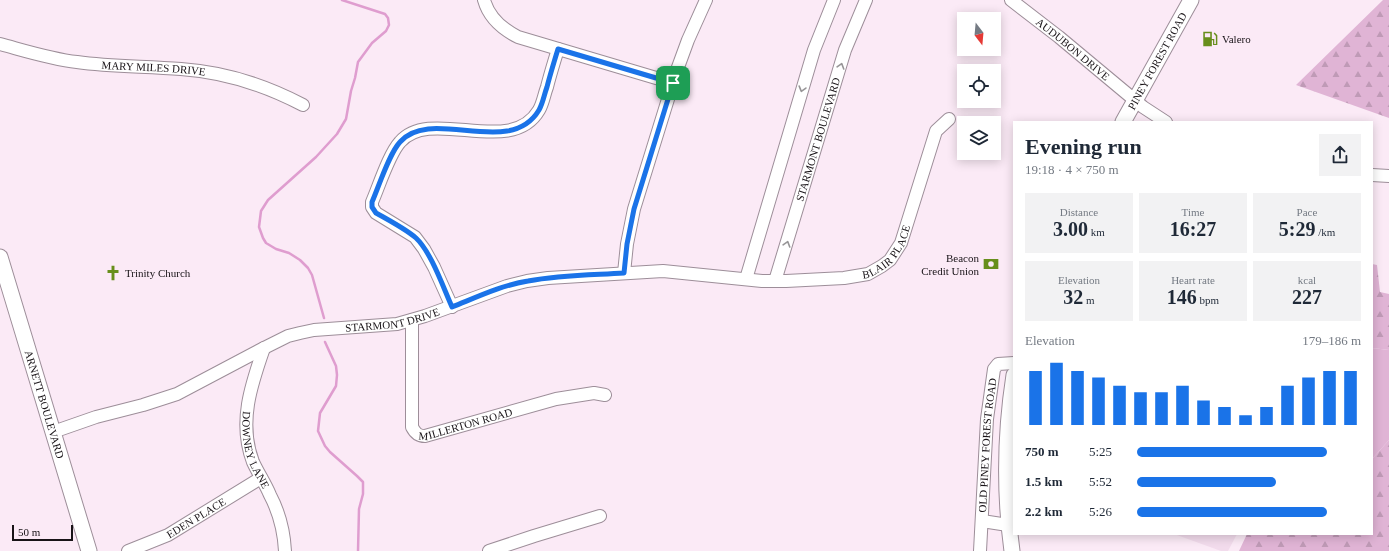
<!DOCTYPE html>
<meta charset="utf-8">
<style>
:root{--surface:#fff;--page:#f2f2f3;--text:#1f2937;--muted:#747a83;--accent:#1a73e8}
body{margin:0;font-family:Georgia,serif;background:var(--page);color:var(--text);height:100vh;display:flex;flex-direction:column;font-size:15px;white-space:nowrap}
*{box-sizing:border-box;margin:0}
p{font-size:13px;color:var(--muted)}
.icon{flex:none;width:22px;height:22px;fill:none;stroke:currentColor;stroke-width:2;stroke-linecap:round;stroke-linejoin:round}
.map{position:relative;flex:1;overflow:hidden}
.drawer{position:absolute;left:1013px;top:121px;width:360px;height:414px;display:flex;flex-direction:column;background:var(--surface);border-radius:0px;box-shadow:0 2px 10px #0003}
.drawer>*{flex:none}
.needle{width:26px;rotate:164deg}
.buttons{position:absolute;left:957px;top:12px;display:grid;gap:8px}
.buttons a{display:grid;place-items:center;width:44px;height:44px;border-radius:0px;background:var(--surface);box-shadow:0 2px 10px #0003;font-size:20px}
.scale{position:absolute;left:12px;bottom:10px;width:61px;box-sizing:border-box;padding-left:4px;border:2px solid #181317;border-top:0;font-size:11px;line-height:14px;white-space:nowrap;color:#181317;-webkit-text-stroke:3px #fbeaf6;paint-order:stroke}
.pin{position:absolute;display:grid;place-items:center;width:34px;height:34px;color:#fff;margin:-17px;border-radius:8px;box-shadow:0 2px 6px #0006}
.round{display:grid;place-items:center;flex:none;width:42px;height:42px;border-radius:0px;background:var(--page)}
.head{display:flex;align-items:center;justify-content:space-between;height:68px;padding:0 12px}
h1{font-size:22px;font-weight:600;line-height:30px}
.metrics{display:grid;grid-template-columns:repeat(3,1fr);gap:6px;height:68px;padding:4px 12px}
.metrics div{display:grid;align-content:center;border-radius:0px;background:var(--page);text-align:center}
.metrics b{font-size:20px;font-weight:600}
.metrics small{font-size:11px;font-weight:400}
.metrics p{font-size:11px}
.chart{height:112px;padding:8px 12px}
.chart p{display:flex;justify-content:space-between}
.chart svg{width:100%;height:72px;margin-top:4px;stroke:var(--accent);stroke-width:6}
ul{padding:0 12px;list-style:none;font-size:13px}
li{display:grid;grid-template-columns:64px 48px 1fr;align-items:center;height:30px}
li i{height:10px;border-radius:5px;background:var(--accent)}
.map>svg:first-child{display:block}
.built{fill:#f2dbec}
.grass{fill:#e0b4d5}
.forest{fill:url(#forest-firs)}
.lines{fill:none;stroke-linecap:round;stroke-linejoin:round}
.stream{stroke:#df9dcf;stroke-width:2.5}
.minor-casing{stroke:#9d8e99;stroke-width:14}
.major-casing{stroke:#9d8e99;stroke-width:17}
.minor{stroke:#fff;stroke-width:12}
.major{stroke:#fff;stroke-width:15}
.oneway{stroke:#979597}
.route-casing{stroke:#fff;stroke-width:8}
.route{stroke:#1a73e8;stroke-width:5}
.labels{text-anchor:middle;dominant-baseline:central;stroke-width:3;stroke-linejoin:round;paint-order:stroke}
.poi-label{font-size:11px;fill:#181317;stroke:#fbeaf6;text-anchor:start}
.street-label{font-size:11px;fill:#181317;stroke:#fbeaf6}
</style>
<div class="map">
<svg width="1389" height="551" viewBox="0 0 1389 551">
<defs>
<pattern id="forest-firs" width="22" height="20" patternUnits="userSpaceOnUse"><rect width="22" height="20" fill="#e0b4d5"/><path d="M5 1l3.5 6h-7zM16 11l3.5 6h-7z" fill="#bf9ab6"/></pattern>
</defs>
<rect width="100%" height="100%" fill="#fbeaf6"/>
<path class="built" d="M1174,534H1237L1228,551H1221Z"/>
<path class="grass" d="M1372,348L1389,350V440L1372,459Z"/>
<path class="forest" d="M1383,0H1389V118L1296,85Z
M1372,264L1377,265L1380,292L1389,294V350L1372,348Z
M1389,440V551H1239L1247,534H1372V459Z"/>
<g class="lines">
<path class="stream" d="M324,318L312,275L308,268L300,260L289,253L276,249L266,243L263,238L259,227L261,211L268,200L316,157L337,134L346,119L351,91L355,78L358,62L372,43L386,31L389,25L388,18L385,14L342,0
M325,342L336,366L337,375L336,386L320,413L318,431L325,446L330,452L357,476L363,482V494L359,509L358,551"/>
<defs>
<g id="minor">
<path d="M484,0C489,18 502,29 518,37L673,83"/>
<path id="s1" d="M1011,0L1059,37L1143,107L1166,122"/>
<path id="s2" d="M0,44C26,51 51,59 77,62C112,67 146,66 181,69C224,72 265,85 303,105"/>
<path d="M1372,175L1389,176"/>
<path d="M624,273L627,244L634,209L677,70L688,40L706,0"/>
<path d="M746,279L814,50L834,0"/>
<path id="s3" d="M775,281L845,50L866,0"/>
<path d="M452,307L434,267L424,249L415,237L376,213L372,207V202C379,186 389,154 400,142C431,106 511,158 539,110C543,103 544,95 547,87C550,75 554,62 558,49"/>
<path id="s4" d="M412,320V427C415,433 418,436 425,436L556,399L594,393L605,395"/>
<path id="s5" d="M264,348C251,385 238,423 253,462C258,473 265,483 270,495C279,512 284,532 285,551"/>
<path id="s6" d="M53,432L96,417L143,405L177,394L264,348L288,336L300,333L314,330L397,324L425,316L507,286L527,281L548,278L663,271L762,281H786L844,278L868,274L882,266L890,260L901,243L936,131L949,119"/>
<path d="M982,521L1008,525"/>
<path id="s7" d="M128,551L168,535L261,478"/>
<path d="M489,551L534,536L600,516"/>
<path id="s8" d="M980,551L987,419L994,369L998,364L1014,363"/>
</g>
<g id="major">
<path id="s9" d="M1123,122L1191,0"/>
<path id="s10" d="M0,257L89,551"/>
<path d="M1012,551C1004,492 1005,433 1014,375"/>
</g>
</defs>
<use href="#minor" class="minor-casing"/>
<use href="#major" class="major-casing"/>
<use href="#minor" class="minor"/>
<use href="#major" class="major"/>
</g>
<defs><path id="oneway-chevron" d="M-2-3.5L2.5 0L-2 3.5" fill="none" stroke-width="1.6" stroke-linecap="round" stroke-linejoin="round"/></defs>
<g class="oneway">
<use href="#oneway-chevron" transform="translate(841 66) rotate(-73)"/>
<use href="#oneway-chevron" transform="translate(802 89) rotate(106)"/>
<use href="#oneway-chevron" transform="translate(787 244) rotate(-73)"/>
</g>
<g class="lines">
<defs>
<path id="route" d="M558,49L673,83L634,209L627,244L624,273C592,275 560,275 528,281C502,285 477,297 452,307C443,287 431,252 416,238C407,230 387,219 376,213L372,207V202C379,186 389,154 400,142C431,106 510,159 539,110C543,103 544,95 547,87C550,75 554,62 558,49Z"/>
</defs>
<use href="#route" class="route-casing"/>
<use href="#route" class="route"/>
</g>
<defs>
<symbol id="fuel-bare" viewBox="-9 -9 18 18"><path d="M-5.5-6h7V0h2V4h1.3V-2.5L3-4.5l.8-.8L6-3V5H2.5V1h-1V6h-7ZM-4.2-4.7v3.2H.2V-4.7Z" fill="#678e1b" stroke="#fbeaf6" stroke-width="2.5" paint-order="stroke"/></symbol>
<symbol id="bank-bare" viewBox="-9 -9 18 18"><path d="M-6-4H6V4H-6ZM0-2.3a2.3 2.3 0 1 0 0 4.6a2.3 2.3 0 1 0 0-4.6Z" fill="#678e1b" stroke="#fbeaf6" stroke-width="2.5" paint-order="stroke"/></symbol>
<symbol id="church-bare" viewBox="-9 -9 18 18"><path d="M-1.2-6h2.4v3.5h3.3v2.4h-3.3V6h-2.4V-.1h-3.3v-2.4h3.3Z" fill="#678e1b" stroke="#fbeaf6" stroke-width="2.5" paint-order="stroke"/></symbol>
</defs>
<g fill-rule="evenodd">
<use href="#fuel-bare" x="1199" y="28" width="22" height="22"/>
<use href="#bank-bare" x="980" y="253" width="22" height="22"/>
<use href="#church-bare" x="102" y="262" width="22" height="22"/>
</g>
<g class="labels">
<g class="poi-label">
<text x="1222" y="39">Valero</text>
<text x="979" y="258" text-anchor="end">Beacon<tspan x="979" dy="13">Credit Union</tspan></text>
<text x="125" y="273">Trinity Church</text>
</g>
<g class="street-label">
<text stroke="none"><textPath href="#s1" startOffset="79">AUDUBON DRIVE</textPath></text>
<text stroke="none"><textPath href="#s9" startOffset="70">PINEY FOREST ROAD</textPath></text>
<text stroke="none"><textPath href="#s2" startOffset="156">MARY MILES DRIVE</textPath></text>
<text stroke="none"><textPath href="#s3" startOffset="148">STARMONT BOULEVARD</textPath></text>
<text stroke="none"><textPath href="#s6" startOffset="874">BLAIR PLACE</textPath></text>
<text stroke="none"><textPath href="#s6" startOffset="361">STARMONT DRIVE</textPath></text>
<text stroke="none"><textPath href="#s10" startOffset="154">ARNETT BOULEVARD</textPath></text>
<text stroke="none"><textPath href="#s4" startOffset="166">MILLERTON ROAD</textPath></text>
<text stroke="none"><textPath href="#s8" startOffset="106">OLD PINEY FOREST ROAD</textPath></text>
<text stroke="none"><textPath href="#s5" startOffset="106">DOWNEY LANE</textPath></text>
<text stroke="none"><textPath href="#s7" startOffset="76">EDEN PLACE</textPath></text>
</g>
</g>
</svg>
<div class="buttons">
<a><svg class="needle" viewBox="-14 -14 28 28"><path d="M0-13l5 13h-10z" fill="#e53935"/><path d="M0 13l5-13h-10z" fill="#747a83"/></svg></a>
<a><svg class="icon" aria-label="locate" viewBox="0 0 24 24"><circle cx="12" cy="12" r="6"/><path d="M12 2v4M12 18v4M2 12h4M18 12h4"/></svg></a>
<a><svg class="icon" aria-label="layers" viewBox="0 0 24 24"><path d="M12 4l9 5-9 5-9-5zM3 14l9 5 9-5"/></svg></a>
</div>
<div class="scale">50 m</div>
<div class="pin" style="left:673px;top:83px;background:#1e9e55"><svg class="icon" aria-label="arrive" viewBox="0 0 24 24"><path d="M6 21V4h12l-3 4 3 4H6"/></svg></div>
<section class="drawer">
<div class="head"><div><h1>Evening run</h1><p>19:18 · 4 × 750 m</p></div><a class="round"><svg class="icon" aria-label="share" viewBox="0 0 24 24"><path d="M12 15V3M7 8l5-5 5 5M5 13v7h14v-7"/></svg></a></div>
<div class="metrics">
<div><p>Distance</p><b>3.00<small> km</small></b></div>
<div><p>Time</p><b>16:27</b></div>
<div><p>Pace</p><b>5:29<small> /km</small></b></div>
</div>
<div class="metrics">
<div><p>Elevation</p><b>32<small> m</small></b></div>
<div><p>Heart rate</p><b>146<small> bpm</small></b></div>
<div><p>kcal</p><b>227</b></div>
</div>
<div class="chart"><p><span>Elevation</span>179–186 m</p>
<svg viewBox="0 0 160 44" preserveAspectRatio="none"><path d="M5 44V11M15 44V6M25 44V11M35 44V15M45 44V20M55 44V24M65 44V24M75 44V20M85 44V29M95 44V33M105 44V38M115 44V33M125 44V20M135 44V15M145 44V11M155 44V11"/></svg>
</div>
<ul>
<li><b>750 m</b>5:25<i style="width:85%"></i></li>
<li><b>1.5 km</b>5:52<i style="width:62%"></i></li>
<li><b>2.2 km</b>5:26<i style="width:85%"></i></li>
</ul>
</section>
</div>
